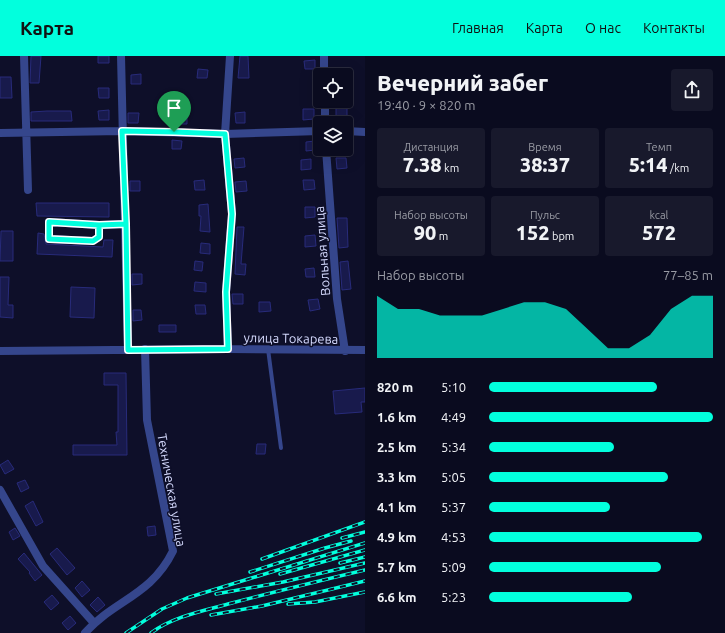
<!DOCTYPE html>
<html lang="ru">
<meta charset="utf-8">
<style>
:root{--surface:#0a0b1f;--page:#18192c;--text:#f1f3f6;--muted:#999ba4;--line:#2a2b3d;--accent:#02ffdd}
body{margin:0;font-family:Ubuntu,sans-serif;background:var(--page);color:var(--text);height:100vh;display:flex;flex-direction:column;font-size:15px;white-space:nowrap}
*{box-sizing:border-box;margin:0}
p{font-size:13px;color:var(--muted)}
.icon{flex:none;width:22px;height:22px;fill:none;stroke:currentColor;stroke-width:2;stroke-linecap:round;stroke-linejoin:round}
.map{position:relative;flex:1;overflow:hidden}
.details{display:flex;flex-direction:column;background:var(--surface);width:360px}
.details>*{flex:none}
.tools{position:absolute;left:313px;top:12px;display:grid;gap:8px}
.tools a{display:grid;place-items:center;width:40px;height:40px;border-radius:4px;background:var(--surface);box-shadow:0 4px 16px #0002,0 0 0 1px var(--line);font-size:20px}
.pin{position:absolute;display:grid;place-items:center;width:34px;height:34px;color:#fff;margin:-41px -17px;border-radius:50% 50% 50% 0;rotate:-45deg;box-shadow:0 0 4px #0007}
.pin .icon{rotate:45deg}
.round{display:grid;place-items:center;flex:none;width:42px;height:42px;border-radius:4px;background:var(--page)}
.headline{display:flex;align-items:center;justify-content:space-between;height:68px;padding:0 12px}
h1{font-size:22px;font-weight:800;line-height:30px}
.figures{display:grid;grid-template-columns:repeat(3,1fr);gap:6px;height:68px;padding:4px 12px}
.figures div{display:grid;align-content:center;border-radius:4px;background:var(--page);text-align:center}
.figures b{font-size:20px;font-weight:800}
.figures small{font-size:11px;font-weight:400}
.figures p{font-size:11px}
.chart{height:112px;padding:8px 12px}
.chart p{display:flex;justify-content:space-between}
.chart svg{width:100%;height:72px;margin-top:4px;fill:var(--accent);opacity:.7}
ul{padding:0 12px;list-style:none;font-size:13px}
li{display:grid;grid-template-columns:64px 48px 1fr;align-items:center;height:30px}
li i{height:10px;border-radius:5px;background:var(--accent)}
header{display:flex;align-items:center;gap:24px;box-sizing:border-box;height:56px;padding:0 20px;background:var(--accent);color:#111}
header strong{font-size:19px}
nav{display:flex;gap:22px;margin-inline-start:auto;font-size:14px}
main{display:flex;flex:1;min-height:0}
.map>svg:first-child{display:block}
.building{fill:#181a4c;stroke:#282b7a}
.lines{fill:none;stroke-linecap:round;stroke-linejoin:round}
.service{stroke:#35468c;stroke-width:4}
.minor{stroke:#35468c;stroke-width:8}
.rail-casing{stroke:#02ffdd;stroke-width:3.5}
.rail{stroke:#0e0f29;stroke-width:2;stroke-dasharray:6;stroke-linecap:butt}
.route-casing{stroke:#fff;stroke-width:8}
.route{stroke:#02ffdd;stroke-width:5}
.labels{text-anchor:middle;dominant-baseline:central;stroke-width:3;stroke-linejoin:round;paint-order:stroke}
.street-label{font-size:13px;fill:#d6dbff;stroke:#0e0f29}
</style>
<header>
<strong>Карта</strong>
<nav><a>Главная</a><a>Карта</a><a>О нас</a><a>Контакты</a></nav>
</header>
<main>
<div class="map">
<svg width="365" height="577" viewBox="0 0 365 577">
<rect width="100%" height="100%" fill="#0e0f29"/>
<path class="building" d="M31,0H41L39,27H30Z
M98,0H109V7H98Z
M240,0H248L249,22H238Z
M315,4V13H305L304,5Z
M335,12H345L346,19H335Z
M198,13L208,14L207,22H197Z
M141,18V28H131V19Z
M0,21H11L12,42H0Z
M98,32H109V42H99Z
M336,52H347V62H336Z
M303,53H314V63L303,64Z
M109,54V64H99L98,55Z
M47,55H71L72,65H31V56Z
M245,56V67H236L235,57Z
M128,57H139L138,67H128Z
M177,57H187V68H177Z
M172,84L182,85L181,93H172Z
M315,85V94L306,95V86Z
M244,102L245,111L235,112L234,103Z
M336,102H346L347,112L337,113Z
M311,103V113L301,114V104Z
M204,124L205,134H195L194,125Z
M303,124H314L315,133L304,134Z
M130,125H140V135H130Z
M246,125L247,135L236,136L235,126Z
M36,147H109V161L37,160Z
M208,148L210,176L200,175L201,160H199V149Z
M305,151H315V161L305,162Z
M337,162H347L348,191L339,192Z
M237,171H244L241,208H246L245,219L235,218Z
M1,175H13V205H0Z
M38,177L44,178L46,188L103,191L104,184H113L112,201L37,198Z
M315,179L316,190L305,191V180Z
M201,187L210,188V198L200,197Z
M195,205L203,206L202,215L194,214Z
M348,205L351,233L342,234L340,206Z
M314,212L315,221H306L305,213Z
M132,218H142V228L132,229Z
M0,221H9L8,249H13V262L0,261Z
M195,226L206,227V236L194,235Z
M71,231L95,232L94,262L70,261Z
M232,238H243V248H233Z
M318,243L320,253L310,255L308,244Z
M259,246H270L271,255L259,256Z
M195,249H205L206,258H196Z
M133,254H141L142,264L133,265Z
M159,269H176V276H159Z
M104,317H126L127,399H73V389H117L116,376H118V329H104Z
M365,332V346H361L362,356L335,358L333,335Z
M257,388H266L265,398H256Z
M8,404L14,413L5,418L0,409Z
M25,424L29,432L21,436L17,427Z
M33,445L43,466L36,470L25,450Z
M155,470L156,479L148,480L147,471Z
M15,472L20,480L13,484L9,476Z
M57,492L75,512L67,519L50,498Z
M24,497L42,519L35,525L29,517L30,516L18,503Z
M82,525L90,534L82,541L75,532Z
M52,539L59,547L51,554L44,546Z
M98,541L105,549L97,556L90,549Z
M70,560L76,567L68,574L62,567Z"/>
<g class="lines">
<path class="service" d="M268,293L281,392"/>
<path class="minor" d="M24,0L28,134
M121,0L128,294
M324,0V19
M325,45V67
M346,75L365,76
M0,77L122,75L225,78L320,75
M326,93L337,243L345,295
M99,169V181L93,185L49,183V166L99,169L126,168
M228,293L226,236L232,158L225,78L230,0
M0,295L228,293L365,294
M0,434L43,510L94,567
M85,577C114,544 151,540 173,495L147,364L145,293"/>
<defs>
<path id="rail" d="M342,482L365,476
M262,503L365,466
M340,507L365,501
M250,516L325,492L351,485
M280,518L365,494
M216,538L283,526L365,507
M288,548L315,546L365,536
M211,559L262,550L365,525
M126,577L162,553L187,542L365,487
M151,577C172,561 203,555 228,548C274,536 319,525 365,514"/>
</defs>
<use href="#rail" class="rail-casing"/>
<use href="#rail" class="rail"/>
</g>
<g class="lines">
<defs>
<path id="route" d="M174,76L122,75L126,168L99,169L49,166V183L93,185L99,181V169L126,168L128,294L228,293L226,236L232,158L225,78L174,76"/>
</defs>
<use href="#route" class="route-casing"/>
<use href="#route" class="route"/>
</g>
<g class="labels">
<g class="street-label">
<text transform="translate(322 195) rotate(-94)">Вольная улица</text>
<text transform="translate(291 282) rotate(1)">улица Токарева</text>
<text transform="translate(172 434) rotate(80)">Техническая улица</text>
</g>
</g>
</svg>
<div class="tools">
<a><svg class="icon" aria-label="locate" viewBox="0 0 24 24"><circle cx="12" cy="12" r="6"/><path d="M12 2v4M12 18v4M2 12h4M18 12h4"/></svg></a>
<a><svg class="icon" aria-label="layers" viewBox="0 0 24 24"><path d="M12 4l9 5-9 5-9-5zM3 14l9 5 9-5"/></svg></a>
</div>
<div class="pin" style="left:174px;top:76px;background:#1e9e55"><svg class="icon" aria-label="arrive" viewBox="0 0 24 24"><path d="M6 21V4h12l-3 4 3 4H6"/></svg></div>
</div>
<section class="details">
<div class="headline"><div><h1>Вечерний забег</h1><p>19:40 · 9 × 820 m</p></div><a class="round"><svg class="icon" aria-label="share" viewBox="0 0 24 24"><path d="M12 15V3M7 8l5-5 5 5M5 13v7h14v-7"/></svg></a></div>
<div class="figures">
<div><p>Дистанция</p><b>7.38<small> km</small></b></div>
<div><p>Время</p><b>38:37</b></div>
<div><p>Темп</p><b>5:14<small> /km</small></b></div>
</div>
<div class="figures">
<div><p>Набор высоты</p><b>90<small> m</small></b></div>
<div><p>Пульс</p><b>152<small> bpm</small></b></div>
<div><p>kcal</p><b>572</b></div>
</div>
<div class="chart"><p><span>Набор высоты</span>77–85 m</p>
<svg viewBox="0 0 160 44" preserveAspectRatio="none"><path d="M0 44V6L10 14L20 14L30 18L40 18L50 18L60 14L70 10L80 10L90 14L100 26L110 38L120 38L130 30L140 14L150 6L160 6V44z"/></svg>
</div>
<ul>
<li><b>820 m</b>5:10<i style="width:75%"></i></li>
<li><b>1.6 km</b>4:49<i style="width:100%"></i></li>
<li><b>2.5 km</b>5:34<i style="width:56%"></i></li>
<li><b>3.3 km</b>5:05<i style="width:80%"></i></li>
<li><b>4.1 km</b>5:37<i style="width:54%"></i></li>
<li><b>4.9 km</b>4:53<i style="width:95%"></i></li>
<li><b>5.7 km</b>5:09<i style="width:77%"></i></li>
<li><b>6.6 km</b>5:23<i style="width:64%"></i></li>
</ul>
</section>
</main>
